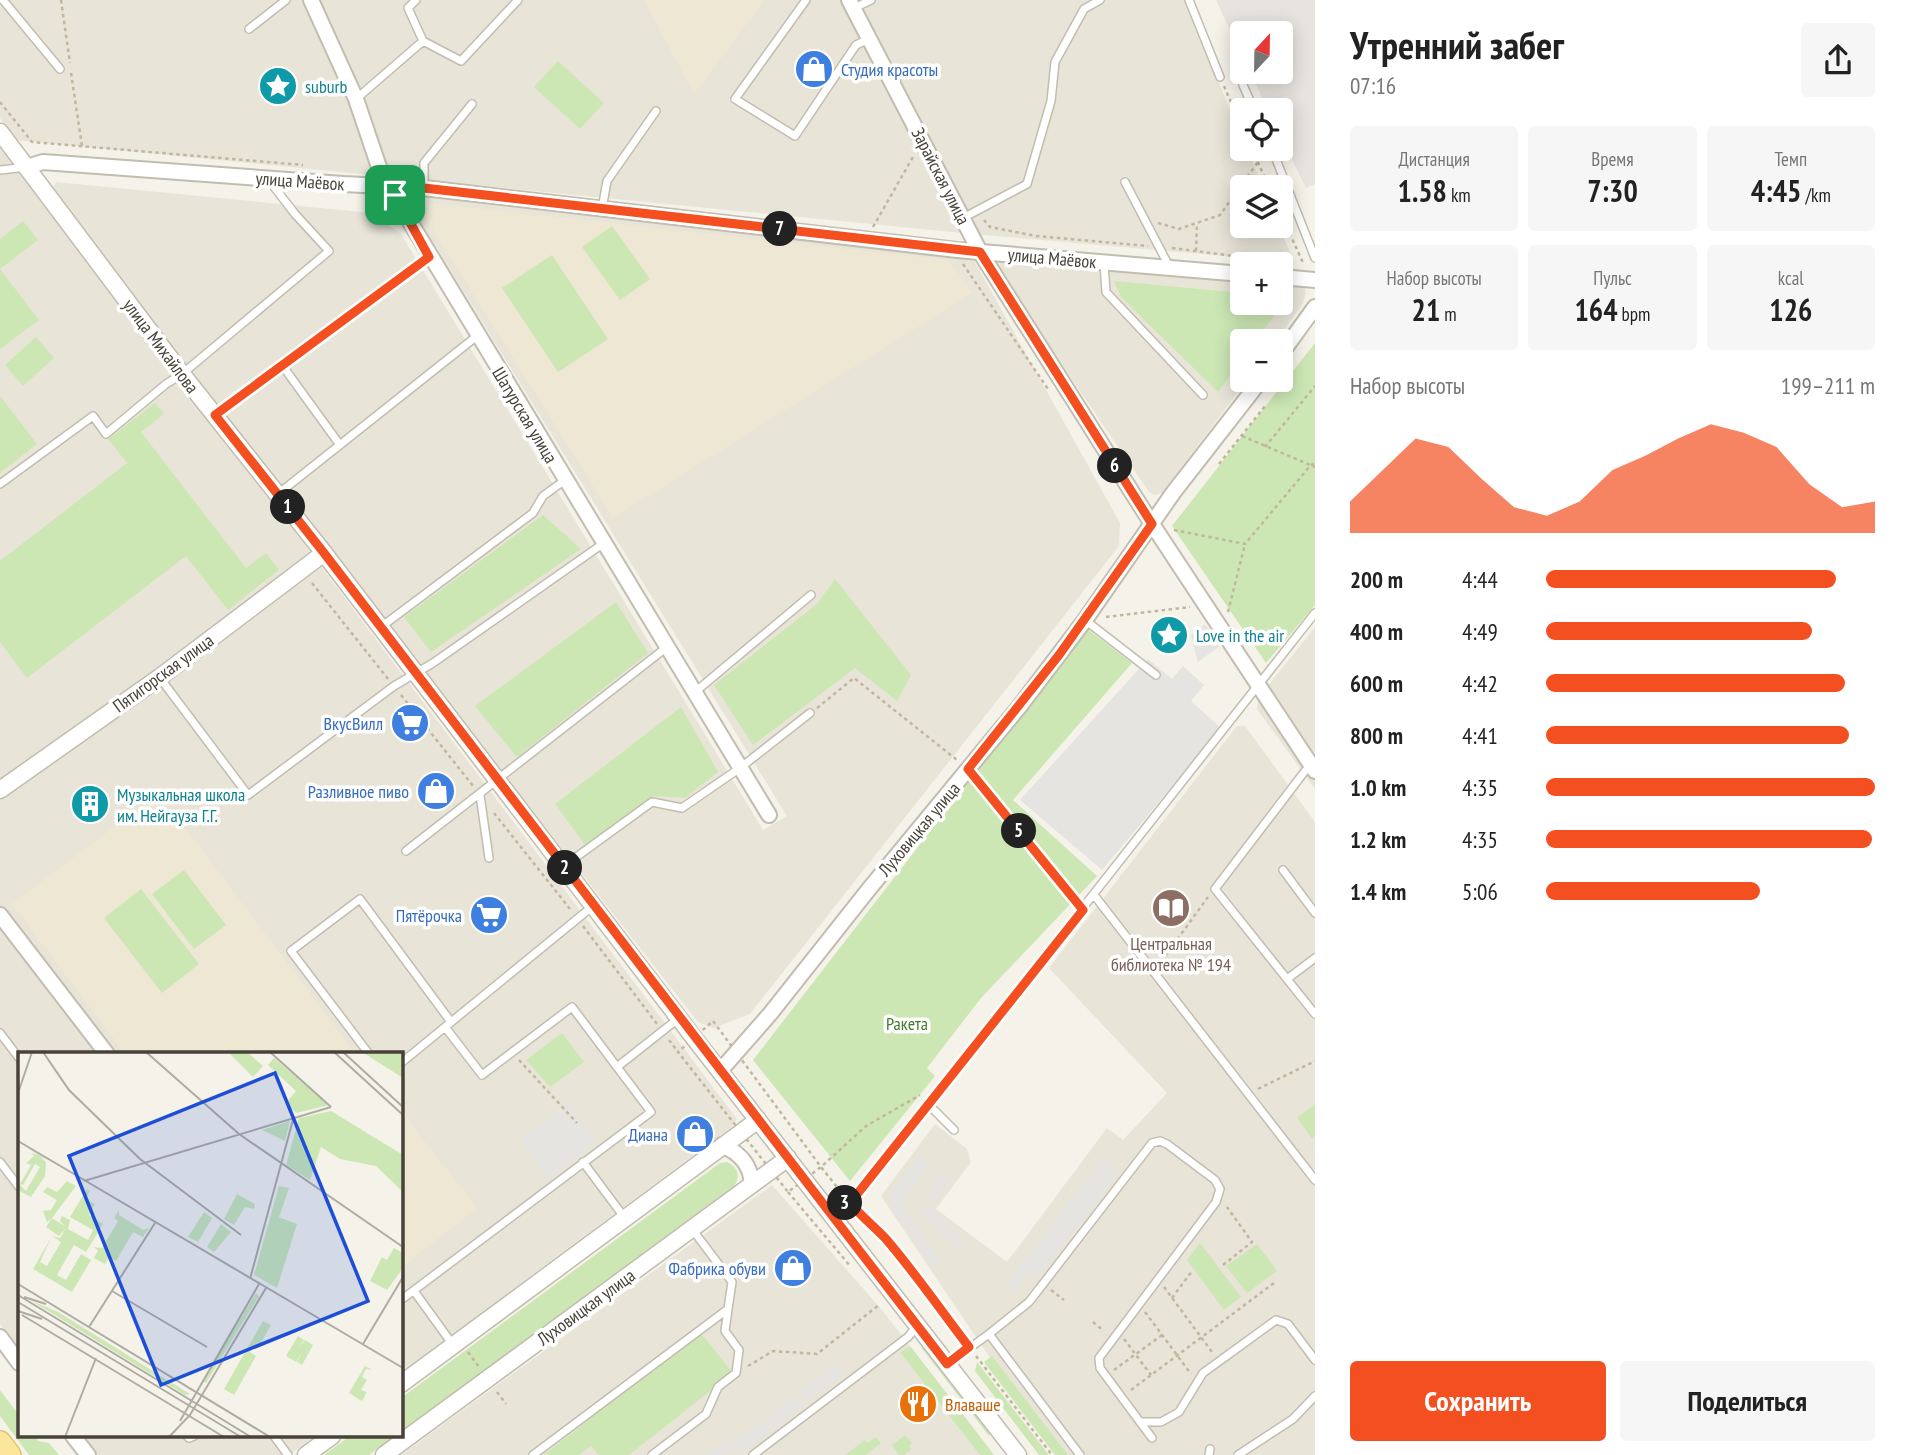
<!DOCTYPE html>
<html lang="ru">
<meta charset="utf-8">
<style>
:root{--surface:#fff;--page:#f6f6f6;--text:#222;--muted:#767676;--accent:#f34f21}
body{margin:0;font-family:"PT Sans Narrow",sans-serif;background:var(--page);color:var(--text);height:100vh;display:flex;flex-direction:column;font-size:26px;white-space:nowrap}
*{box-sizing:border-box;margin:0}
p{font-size:23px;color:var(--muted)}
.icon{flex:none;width:38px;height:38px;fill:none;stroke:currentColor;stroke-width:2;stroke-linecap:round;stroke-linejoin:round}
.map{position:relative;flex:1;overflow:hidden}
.sheet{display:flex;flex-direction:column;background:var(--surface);width:595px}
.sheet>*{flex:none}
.needle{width:46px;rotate:22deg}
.buttons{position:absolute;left:1230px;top:21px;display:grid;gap:14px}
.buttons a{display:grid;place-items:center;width:63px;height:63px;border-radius:7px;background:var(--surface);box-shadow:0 4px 18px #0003;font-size:35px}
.pin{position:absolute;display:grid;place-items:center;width:60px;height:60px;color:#fff;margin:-30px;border-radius:14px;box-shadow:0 4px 10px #0006}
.km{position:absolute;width:35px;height:35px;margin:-18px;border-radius:50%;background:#222;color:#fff;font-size:19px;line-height:35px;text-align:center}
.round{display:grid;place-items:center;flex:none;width:74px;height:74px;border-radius:7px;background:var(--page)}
.overview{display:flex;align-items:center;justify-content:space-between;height:119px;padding:0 35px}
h1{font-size:38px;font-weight:600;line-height:52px}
.figures{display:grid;grid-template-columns:repeat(3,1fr);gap:10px;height:119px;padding:7px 35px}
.figures div{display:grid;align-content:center;border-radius:7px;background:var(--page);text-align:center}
.figures b{font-size:30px;font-weight:600}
.figures small{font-size:19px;font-weight:400}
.figures p{font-size:19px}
.chart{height:196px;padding:14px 35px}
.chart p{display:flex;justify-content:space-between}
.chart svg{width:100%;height:126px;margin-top:7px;fill:var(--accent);opacity:.7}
.primary-button{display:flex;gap:14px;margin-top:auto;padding:14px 35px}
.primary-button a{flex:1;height:80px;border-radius:7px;background:var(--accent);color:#fff;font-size:28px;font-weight:600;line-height:80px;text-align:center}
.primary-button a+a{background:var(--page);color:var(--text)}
ul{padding:0 35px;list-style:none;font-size:23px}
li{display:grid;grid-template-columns:112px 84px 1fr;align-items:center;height:52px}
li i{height:18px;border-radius:9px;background:var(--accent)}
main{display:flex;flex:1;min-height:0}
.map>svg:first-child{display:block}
.residential{fill:#e8e4d8}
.industrial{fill:#e7e3de}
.education{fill:#ede7d4}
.green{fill:#cce7b4}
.parking{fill:#e6e4e1}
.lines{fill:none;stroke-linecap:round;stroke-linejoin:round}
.service-casing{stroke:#c2bdaf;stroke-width:10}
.minor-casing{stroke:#c2bdaf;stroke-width:18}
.tertiary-casing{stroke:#c2bdaf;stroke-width:19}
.primary-casing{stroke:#e0c56b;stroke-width:24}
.path{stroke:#c1b79e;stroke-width:2.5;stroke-dasharray:3.5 3.5;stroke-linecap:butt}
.service{stroke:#fff;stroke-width:7}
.minor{stroke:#fff;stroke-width:14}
.tertiary{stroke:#fff;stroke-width:16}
.primary{stroke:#fbe69b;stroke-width:21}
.route-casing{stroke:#fff;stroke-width:14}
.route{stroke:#f34f21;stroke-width:9}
.labels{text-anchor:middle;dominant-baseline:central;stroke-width:7;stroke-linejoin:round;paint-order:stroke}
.shop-label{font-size:18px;fill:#366cbe;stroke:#fff;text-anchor:end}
.culture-label{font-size:18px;fill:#0d838f;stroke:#fff;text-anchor:start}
.street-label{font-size:18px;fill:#484238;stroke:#fff}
.education-label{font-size:18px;fill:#785e54;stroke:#fff}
.park-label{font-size:18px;fill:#44782c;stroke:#fff}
.food-label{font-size:18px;fill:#c56008;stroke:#fff;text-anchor:start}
.inset-road{fill:none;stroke:#afaca2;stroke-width:2}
.view{fill:#1d4ed8;fill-opacity:0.15;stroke:#1d4ed8;stroke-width:3.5}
.inset-edge{fill:none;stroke:#484238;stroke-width:3.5}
</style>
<main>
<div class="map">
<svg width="1315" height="1455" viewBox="0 0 1315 1455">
<rect width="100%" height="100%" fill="#f4f2e9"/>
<path class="residential" d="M0,0H1185L1242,139V149H1247L1263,187H1242V226H1279L1294,262L983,235L15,140L0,118Z
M0,140L737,1119L730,1128L401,1372V1054H19V1350L0,1324Z
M56,182L372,213L401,234L763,830L787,816L412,208L416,193L971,255L1120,523L1119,546L750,1014L713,1028L698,1022L50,195Z
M999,260L1242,278V303H1281V281L1304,286L1306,292L1303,303L1276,341H1242V380H1247L1162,493L1154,495L1149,492L1002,277L998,269Z
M1315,627V789L1257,709L1259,697Z
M1237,726H1245L1315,822V1455H1067L986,1352L881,1196L935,1124L967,1149L971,1162L936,1209L1007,1262L1107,1128L1123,1140L1167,1093L1049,968Z
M772,1185L882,1310L994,1455H401Z
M83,1436H315L289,1455H98Z"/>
<path class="industrial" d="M1216,0H1315V184L1306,188L1281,137V110H1268L1250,72H1281V33H1242V56Z"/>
<path class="education" d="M644,0H765L694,94Z
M430,203L949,260L972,293L613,518L425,217Z
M159,793L356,1054H125L12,904Z
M401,1111L477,1208L401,1268Z"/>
<path class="green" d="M558,61L604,103L580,129L534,87Z
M23,221L38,240L0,269L39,320L0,349V239Z
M612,226L650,279L620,300L582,247Z
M552,255L608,339L558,372L502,288Z
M1114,281L1242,293V303H1281V297L1287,298L1255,341H1242V359L1218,392L1121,297Z
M36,337L54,358L23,386L5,365Z
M1315,343V605L1266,663L1172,526Z
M0,396L37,444L0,473Z
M155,403L164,414L141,432L246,568L266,553L279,570L228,610L186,556L27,678L0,642V561L127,463L108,439Z
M543,515L581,549L431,652L404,617Z
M835,579L911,675L897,701L855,668L753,745L714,685L817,604Z
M616,602L648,653L517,757L475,706Z
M1087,629L1132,663L1013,800L1097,876L981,998L927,1068L935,1076L850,1181L753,1060Z
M681,707L718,772L685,798L654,796L585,845L555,804Z
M184,870L226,925L194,949L152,894Z
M141,889L199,964L162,993L104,918Z
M562,1033L584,1062L550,1087L526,1060Z
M1315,1105V1136L1312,1139L1297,1117Z
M727,1162C738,1168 741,1175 734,1186L401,1432V1398L720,1163Z
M1200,1243L1241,1297L1224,1310L1187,1260Z
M1257,1244L1277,1271L1247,1293L1226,1266Z
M700,1332L733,1373L629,1455H599L591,1446L579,1455H544Z
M911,1347L994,1455H980L900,1352Z
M921,1347L925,1348L991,1426L989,1436Z
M992,1356L1068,1455H1055L984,1362Z
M977,1362L1049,1455H1039L975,1371Z
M0,1390L19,1415V1436H34L38,1441L49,1443L59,1455H29L0,1416Z
M905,1435L912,1443L909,1446L912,1449L904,1455H899L892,1445Z
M350,1436H395L369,1455H324Z
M876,1437L881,1443L866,1455H845L865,1440L868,1443Z"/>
<path class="parking" d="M1205,624L1220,646L1198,662L1191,635Z
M1148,659L1172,679L1183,666L1204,685L1191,701L1221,728L1102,870L1020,800Z
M568,1104L597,1142L549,1179L520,1140Z
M919,1156L929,1163L903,1197L905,1209L941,1262L932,1268L893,1212L891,1193Z
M1102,1160L1119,1173L1040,1276L1031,1270L1014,1292L1006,1286Z
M942,1173L951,1180L934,1202L925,1195Z
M929,1204L964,1243L956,1250L921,1212Z
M834,1365L843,1375L807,1403L799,1392Z
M795,1395L803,1406L774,1429L766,1418Z
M763,1420L772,1431L740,1455L731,1444Z
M725,1440L733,1451L728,1455H706Z"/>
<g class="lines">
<defs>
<path id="service" d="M3,0L60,69
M416,0L408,8L423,41
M806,0L735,99L795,136L856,45L869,39
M1189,0L1220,77
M854,8L871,0
M249,29L286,0
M1243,85L1254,110
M356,99L423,41L461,61L518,0
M1281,148L1285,146
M1272,149L1315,258
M0,170L27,167
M1125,182L1170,268
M424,188V163L472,104
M602,209L607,181L656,111
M963,218L1027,184L1051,101L1055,62L1084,9L1100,0
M1104,263L1106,292L1203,395
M282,365L340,445
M215,414L429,257
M0,484L93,416L106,434L166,384L182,374L329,251L295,214L268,179
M278,494L477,336
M1085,620L1156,675
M381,627L533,513L543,496L565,480
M160,678L248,795L394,686L433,663L604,543
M695,692L811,595
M1312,766L1305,771L1215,889L1315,1014
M480,795L489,858
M406,851L667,647
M564,866L652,802L682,808L740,768L810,713
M1283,870L1315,913
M1094,895L1315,1180
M1287,979L1315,958
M445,1027L482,1075L572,1007L617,1067
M0,1033L19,1058
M369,1054L291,951L360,899L451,1022
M401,1063L593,906
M929,1105L954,1130
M0,1162L19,1187
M583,1162L624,1217
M832,1214L858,1193L1315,613
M414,1291L453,1345
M401,1300L651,1112L617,1067L679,1018
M947,1364L989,1334
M1140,1422L1152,1438
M187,1436L189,1438L194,1436
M274,1436L288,1455
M533,1455L728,1309L732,1282L692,1229
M652,1455L706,1414L718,1387L736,1373L739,1350L725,1331L728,1309
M753,1455L908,1337L917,1326
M1080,1455L989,1334L1029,1302L1152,1143L1160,1141L1167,1144L1215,1180L1220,1189L1216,1202L1099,1358L1100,1368L1140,1422H1161L1179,1412L1203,1373L1276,1320L1288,1324L1315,1360
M1209,1455L1210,1449
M1238,1455L1293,1419L1315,1396"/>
<path id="minor" d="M311,0L356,99L381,173L389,187L769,815
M849,0L980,252L1152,524L1315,771
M27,167L43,162L343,184L424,188L957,250L1242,274
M1281,277L1315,280
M1281,354L1315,307
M0,915L107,1054
M720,1071L770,1014L869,889L1020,706L1085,620L1173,493L1261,380
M722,1145C740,1153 751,1165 752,1185
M0,1337L19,1363
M73,1436L88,1455"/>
<path id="tertiary" d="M0,132L182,374L324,553L694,1038L1018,1455
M0,790L160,677L324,553
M401,1384L758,1120
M306,1455L332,1436
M384,1455L788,1158"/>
<path id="primary" d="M0,1442L10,1455"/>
</defs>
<use href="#service" class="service-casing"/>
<use href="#minor" class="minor-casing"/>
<use href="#tertiary" class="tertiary-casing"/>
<use href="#primary" class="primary-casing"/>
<path class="path" d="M61,0L70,63
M71,73L82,146
M1224,86L1242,128
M0,102L32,142L303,165
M1252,149L1269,187
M1281,214L1304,265
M984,220L990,227L1036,236L1148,246
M1158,223L1179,229L1220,215L1258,162
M873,227L913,157
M1172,248L1280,262
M1196,251L1197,223
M963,264L1048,389
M1242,436L1315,467
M1265,447L1315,386
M1219,464L1265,406
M1174,530L1245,544L1310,466L1315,463
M312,583L388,679
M1228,612L1245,544
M1106,617L1190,607
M401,695L473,786
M817,708L854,678L957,760
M977,780L1074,899
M494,813L570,909
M583,926L657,1024
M1161,962L1208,897
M713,1021L821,1167L788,1192L678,1052Z
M669,1040L678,1052
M519,1060L577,1123
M1258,1089L1315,1061
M788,1192L851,1267
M841,1192L821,1167L866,1126L920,1095
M854,1208L885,1238L964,1340
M1223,1265L1252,1242L1227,1207
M1164,1287L1212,1352
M1051,1290L1064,1300
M1172,1298L1192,1271
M1145,1312L1191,1374
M1093,1322L1104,1331
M1124,1339L1151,1375
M468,1352L479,1367
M976,1356L1052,1455
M748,1366L773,1351L817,1354L880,1304
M1114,1370L1162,1335
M1131,1390L1274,1283
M497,1392L506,1404"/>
<use href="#service" class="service"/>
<use href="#minor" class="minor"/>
<use href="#tertiary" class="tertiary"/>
<use href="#primary" class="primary"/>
</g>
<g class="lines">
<defs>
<path id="route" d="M395,195L429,257L215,415L324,553L831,1214L848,1200C859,1215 874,1226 886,1239C916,1274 942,1312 969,1347L947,1364L831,1214L858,1193L1083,910L968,769L1059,655L1152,524L980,252L424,188L388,187L395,195"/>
</defs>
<use href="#route" class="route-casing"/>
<use href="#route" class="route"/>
</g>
<defs>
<symbol id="shop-disc" viewBox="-11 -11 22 22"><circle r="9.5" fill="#3f7fe0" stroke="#fff"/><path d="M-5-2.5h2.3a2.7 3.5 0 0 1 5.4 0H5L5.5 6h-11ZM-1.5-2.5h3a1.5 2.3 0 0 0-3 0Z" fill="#fff"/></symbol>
<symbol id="sight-disc" viewBox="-11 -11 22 22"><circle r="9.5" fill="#0f9aa8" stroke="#fff"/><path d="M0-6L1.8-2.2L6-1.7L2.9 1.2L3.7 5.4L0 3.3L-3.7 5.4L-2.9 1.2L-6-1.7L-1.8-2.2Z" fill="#fff"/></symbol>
<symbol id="supermarket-disc" viewBox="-11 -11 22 22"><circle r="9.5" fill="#3f7fe0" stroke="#fff"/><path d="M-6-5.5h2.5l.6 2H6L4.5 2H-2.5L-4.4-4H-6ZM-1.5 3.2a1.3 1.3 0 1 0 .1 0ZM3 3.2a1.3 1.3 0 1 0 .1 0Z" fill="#fff"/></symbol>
<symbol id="building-disc" viewBox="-11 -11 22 22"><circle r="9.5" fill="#0f9aa8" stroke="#fff"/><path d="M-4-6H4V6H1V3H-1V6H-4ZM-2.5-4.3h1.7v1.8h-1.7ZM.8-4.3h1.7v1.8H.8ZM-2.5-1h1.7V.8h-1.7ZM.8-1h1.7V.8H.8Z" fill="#fff"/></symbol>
<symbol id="library-disc" viewBox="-11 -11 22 22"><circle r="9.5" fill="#8d6e63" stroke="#fff"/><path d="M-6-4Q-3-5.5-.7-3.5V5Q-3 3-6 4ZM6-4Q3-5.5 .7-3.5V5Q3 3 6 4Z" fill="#fff"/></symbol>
<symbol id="restaurant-disc" viewBox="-11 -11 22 22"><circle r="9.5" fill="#e8710a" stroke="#fff"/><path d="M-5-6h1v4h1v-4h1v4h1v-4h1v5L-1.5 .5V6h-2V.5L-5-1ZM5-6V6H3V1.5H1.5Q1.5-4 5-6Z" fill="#fff"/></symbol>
</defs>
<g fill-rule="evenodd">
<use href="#shop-disc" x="792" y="47" width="44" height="44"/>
<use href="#sight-disc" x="256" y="64" width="44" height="44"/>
<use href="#sight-disc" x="1147" y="613" width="44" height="44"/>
<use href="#supermarket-disc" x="388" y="701" width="44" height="44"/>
<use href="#shop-disc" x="414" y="769" width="44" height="44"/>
<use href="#building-disc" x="68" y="782" width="44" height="44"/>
<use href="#library-disc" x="1149" y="886" width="44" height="44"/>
<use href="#supermarket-disc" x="467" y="893" width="44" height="44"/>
<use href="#shop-disc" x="673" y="1112" width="44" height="44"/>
<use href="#shop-disc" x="771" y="1246" width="44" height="44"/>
<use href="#restaurant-disc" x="896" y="1382" width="44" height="44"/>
</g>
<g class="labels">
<g class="shop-label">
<text x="841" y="69" text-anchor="start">Студия красоты</text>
<text x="383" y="723">ВкусВилл</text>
<text x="409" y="791">Разливное пиво</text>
<text x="462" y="915">Пятёрочка</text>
<text x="668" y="1134">Диана</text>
<text x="766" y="1268">Фабрика обуви</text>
</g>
<g class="culture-label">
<text x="305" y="86">suburb</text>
<text x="1196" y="635">Love in the air</text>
<text x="117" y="794">Музыкальная школа<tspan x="117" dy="21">им. Нейгауза Г.Г.</tspan></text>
</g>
<g class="street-label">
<text transform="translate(941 176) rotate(63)">Зарайская улица</text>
<text transform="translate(300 181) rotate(4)">улица Маёвок</text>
<text transform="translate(1052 258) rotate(5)">улица Маёвок</text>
<text transform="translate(161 346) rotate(53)">улица Михайлова</text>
<text transform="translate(525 415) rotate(59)">Шатурская улица</text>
<text transform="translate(163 673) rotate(-36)">Пятигорская улица</text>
<text transform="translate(919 829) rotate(-50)">Луховицкая улица</text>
<text transform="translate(586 1307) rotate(-36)">Луховицкая улица</text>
</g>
<g class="education-label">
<text x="1171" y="943">Центральная<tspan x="1171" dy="21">библиотека № 194</tspan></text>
</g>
<g class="park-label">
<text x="907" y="1023">Ракета</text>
</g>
<g class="food-label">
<text x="945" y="1404">Влаваше</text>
</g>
</g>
<g transform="translate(18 1052)">
<rect width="385" height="385" fill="#f4f2e9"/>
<path d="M210,0H229L245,14L235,25ZM344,0H385V26ZM256,6L311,53L278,61L268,51L278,39L250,13ZM313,59L385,103V140L358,114L322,107L303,95L292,128L268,113L281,66ZM272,69L267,89L244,78ZM11,97L30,108L22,105L28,110L27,124L13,145L0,138V131L8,139L22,115L17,112L5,133L2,132L13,113L8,111L16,104L13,101L19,103ZM49,129L58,134L34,166L48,175L42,169L44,164L52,168L50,177L70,188L75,178L52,165L69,137L72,139L68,147L77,152L71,163L85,172L68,200L56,193L39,223L48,228L63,202L73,208L54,240L15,217L33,186L22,210L29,214L43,190L34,184L42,186L48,176L41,184L28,175L34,166L29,170L25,159L33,158L39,148L25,140L29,135L39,140ZM261,134L271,136L261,165L279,172L259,236L236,223ZM219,142L237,152L236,157L227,155L216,173L206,167ZM101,158V163L125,178L131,176L125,185L115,180L98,209L91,205L87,212L76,206L80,198L75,195L84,196L100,169L96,166ZM186,160L194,166L180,190L170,185ZM203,172L213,180L196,200L189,195ZM376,196L385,201V216L369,238L352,229L364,205L369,208ZM238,241L241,244L188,331L184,329ZM14,249L40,260L172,342L167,343ZM245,269L253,273L240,296L235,294L232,300L238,304L216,343L206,337ZM280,284L286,288L280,297L287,288L295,293L284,313L279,310L285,299L278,310L268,304ZM347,314L355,318L348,317L344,325L349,328L343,338L349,340L344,349L331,341Z" fill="#cce7b4"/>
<path class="inset-road" d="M25,0L51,38L122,107L223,183M128,0L221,82L385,195M252,0L313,55M316,0L385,63M325,0L385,55M0,41L14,0M0,89L385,316M66,129L313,55M232,227L276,64M0,232L252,385M94,239L189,295M0,243L233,385M6,245L28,252M0,250L223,385M0,259L24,267M4,263L206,385M71,275L137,171M345,292L385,225M162,369L241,232M47,385L78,306M151,385L172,363L248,236"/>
<path class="view" d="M257,21L350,249L143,333L51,104Z"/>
<rect width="385" height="385" class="inset-edge"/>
</g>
</svg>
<div class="buttons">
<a><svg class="needle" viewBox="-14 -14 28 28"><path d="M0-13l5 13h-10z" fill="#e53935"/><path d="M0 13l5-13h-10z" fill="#767676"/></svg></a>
<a><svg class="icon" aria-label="locate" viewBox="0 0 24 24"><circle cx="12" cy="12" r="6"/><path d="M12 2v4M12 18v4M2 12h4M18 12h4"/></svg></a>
<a><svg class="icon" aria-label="layers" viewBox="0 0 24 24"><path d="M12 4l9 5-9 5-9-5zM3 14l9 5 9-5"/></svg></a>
<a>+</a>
<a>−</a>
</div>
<div class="pin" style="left:395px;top:195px;background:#1e9e55"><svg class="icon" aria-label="arrive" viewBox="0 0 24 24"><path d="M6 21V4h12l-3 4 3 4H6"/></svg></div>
<b class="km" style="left:288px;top:507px">1</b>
<b class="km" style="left:565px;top:868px">2</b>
<b class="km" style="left:845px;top:1203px">3</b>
<b class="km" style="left:1019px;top:831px">5</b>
<b class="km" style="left:1115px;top:466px">6</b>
<b class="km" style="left:780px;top:229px">7</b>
</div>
<section class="sheet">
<div class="overview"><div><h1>Утренний забег</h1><p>07:16</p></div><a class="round"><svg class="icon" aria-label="share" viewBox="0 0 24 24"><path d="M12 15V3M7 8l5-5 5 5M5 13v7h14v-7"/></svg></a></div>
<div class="figures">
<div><p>Дистанция</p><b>1.58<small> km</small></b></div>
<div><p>Время</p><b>7:30</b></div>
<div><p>Темп</p><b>4:45<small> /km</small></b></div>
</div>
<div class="figures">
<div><p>Набор высоты</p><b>21<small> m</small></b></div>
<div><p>Пульс</p><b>164<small> bpm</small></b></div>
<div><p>kcal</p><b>126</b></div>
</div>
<div class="chart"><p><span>Набор высоты</span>199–211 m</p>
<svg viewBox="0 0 160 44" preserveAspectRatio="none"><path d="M0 44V33L10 22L20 11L30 14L40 25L50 35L60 38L70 33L80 22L90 17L100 11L110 6L120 9L130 14L140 27L150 35L160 33V44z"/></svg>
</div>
<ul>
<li><b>200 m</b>4:44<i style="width:88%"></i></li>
<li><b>400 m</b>4:49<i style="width:81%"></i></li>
<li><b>600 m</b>4:42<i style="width:91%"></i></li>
<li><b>800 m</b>4:41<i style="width:92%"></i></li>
<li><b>1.0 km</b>4:35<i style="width:100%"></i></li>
<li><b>1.2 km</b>4:35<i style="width:99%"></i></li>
<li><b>1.4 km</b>5:06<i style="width:65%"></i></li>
</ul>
<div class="primary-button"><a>Сохранить</a><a>Поделиться</a></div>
</section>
</main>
